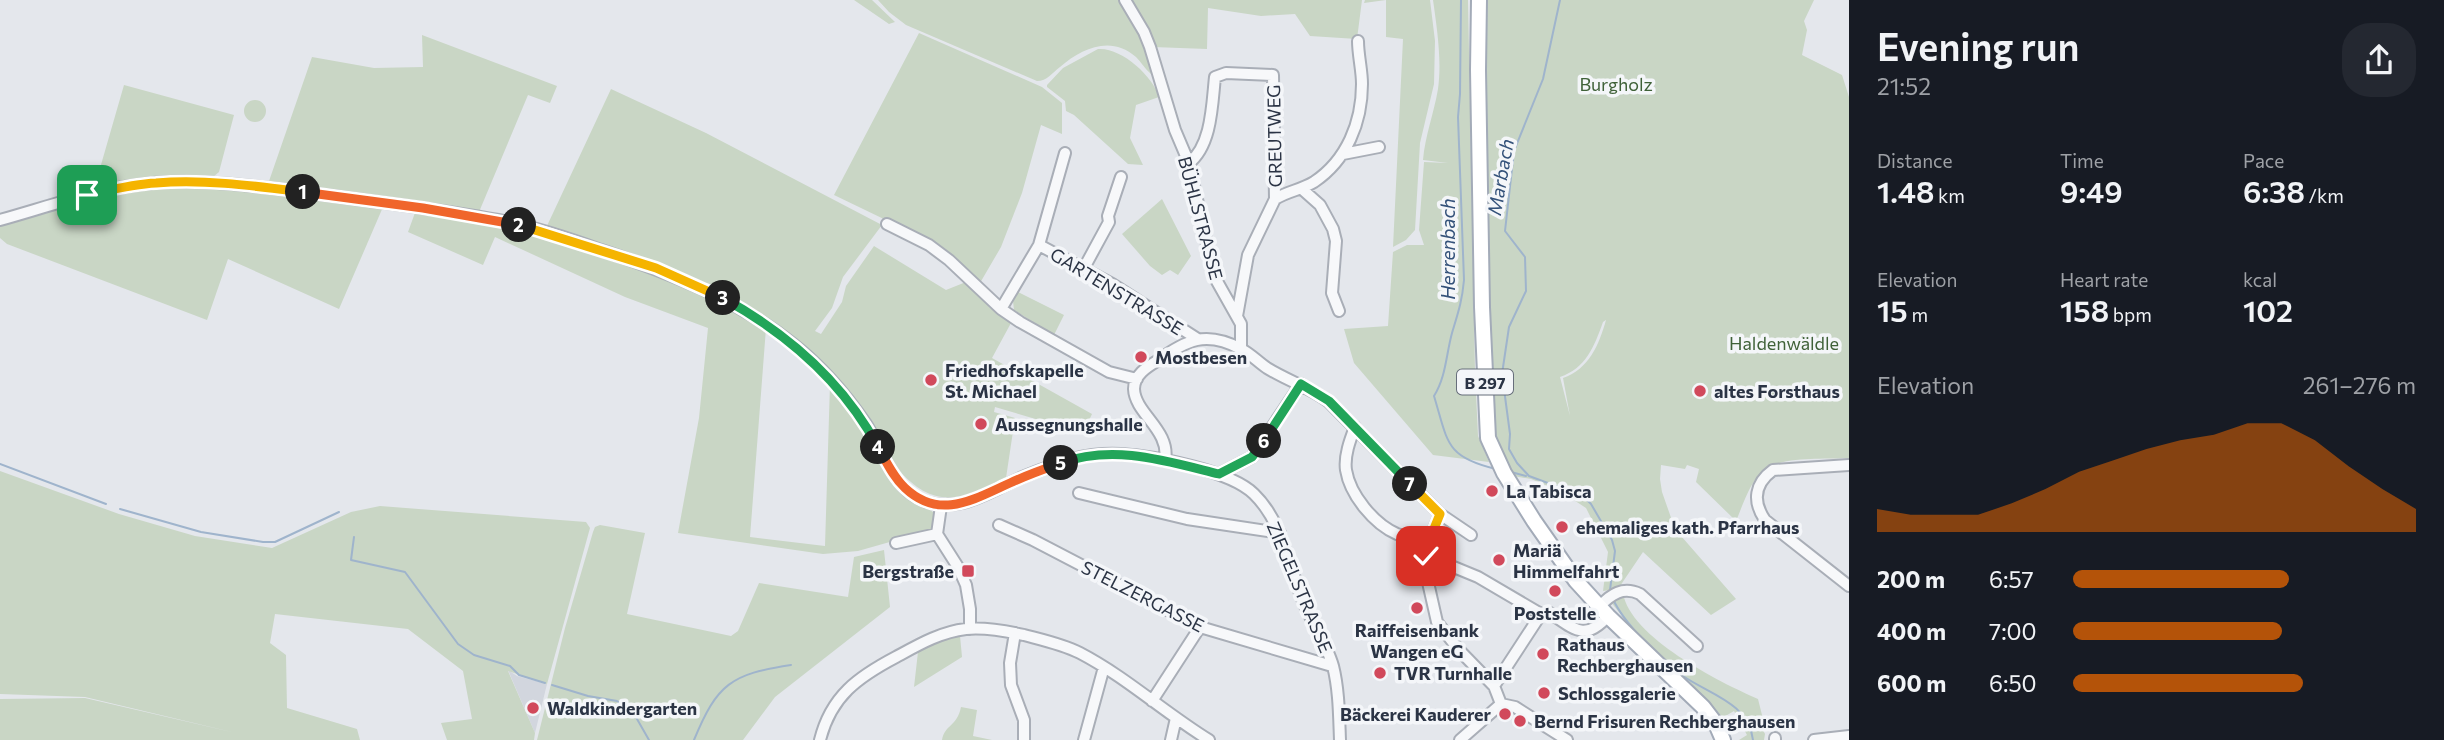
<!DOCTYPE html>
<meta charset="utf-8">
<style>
:root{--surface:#171b24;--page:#242831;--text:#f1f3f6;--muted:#9ea1a6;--accent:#b45309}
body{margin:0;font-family:Commissioner,sans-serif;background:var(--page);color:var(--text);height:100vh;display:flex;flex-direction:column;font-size:26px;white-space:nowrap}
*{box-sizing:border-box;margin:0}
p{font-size:23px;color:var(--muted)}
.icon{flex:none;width:38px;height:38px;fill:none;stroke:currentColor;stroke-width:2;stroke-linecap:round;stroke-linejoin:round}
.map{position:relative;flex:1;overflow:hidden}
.side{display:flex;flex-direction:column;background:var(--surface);width:595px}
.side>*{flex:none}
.pin{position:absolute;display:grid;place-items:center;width:60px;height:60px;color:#fff;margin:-30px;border-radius:14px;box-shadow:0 4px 10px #0006}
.km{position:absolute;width:35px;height:35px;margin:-18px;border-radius:50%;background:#222;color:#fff;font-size:19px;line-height:35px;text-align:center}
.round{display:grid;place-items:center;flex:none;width:74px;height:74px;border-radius:28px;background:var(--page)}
.overview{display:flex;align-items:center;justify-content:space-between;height:119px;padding:0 28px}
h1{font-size:38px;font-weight:600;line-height:52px}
.figures{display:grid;grid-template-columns:repeat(3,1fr);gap:10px;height:119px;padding:7px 28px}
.figures div{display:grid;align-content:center}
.figures b{font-size:30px;font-weight:600}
.figures small{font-size:19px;font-weight:400}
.figures p{font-size:19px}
.chart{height:196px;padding:14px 28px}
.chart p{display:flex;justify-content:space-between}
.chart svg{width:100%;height:126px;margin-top:7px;fill:var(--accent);opacity:.7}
ul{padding:0 28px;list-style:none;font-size:23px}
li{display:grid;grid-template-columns:112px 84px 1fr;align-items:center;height:52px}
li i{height:18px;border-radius:9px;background:var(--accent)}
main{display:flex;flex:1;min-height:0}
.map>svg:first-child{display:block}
.built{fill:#d2d6de}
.green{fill:#c9d6c5;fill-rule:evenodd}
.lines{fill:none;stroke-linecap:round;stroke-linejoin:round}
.stream{stroke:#9fb4cc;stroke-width:2}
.minor-casing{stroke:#a9aeb7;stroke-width:14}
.major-casing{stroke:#a3abb8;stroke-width:18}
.minor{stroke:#f7f8fa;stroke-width:10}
.major{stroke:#fff;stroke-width:14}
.split-1-casing{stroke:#fff;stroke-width:14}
.split-2-casing{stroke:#fff;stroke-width:14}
.split-3-casing{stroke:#fff;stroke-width:14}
.split-4-casing{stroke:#fff;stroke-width:14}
.split-5-casing{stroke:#fff;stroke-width:14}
.split-6-casing{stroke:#fff;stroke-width:14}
.split-7-casing{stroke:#fff;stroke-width:14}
.split-8-casing{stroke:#fff;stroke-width:14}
.split-1{stroke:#f5b400;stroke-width:9}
.split-2{stroke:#f0652b;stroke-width:9}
.split-3{stroke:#f5b400;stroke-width:9}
.split-4{stroke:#22a559;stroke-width:9}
.split-5{stroke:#f0652b;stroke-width:9}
.split-6{stroke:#22a559;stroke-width:9}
.split-7{stroke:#22a559;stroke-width:9}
.split-8{stroke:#f5b400;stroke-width:9}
.poi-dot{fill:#d1495b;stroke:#f4f6f9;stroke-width:2.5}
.labels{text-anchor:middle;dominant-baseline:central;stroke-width:7;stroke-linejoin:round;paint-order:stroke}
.shield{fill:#f4f6f9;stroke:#676e7b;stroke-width:2}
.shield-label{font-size:16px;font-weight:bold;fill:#2b3445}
.park-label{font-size:18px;fill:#3f6138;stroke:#f4f6f9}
.street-label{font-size:18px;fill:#2b3445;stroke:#f4f6f9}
.poi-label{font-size:18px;font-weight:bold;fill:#2b3445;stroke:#f4f6f9;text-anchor:start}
.water-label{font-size:19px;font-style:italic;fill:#34527a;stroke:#f4f6f9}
</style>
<main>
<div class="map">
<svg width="1849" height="740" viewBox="0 0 1849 740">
<rect width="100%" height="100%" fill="#e4e7ec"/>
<path class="built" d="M508,670L517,676L547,684L535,733Z"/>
<path class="green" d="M854,0H872L895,22L889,24Z
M878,0H1122L1143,34L1153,72L1151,74C1145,69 1141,62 1136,57C1111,35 1082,48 1060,67C1052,73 1047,81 1037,81L906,25L889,12Z
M1129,0H1362L1357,39L1310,36L1295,14L1261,16L1208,8L1207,49L1153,47Z
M1365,0H1430L1435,41L1434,84L1420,143L1415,230L1406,240L1393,247L1403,39L1386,37V0L1364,3Z
M1433,0H1468L1475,371L1478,436L1489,462L1433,455L1354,363L1344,329L1388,326L1393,252L1407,245H1424L1419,230L1424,162L1448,163L1423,160C1425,136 1434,113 1438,89C1442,60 1437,29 1433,0Z
M1483,0H1814L1804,21L1807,30L1802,55L1842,75L1849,97V458C1824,460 1775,454 1758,476C1748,488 1742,507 1736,521L1696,482L1699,469L1687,465L1685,469L1661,465L1660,479L1662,492L1675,529L1736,599L1711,615L1643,552L1618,589L1603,591L1608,552L1586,508L1560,491L1531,479L1513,476C1498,451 1493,427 1491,399ZM1606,320C1599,345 1589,369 1563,378L1570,416L1560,377C1586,368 1594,347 1603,322Z
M919,33L1042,87L1062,103V134L1041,125L1022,193L1001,247L980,283L917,235L834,195Z
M422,35L557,86L550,103L528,95L479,212L268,184L312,57L374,68L423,67Z
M1098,49C1121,47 1153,76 1159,97L1136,105L1130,138L1143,165L1128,164L1074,115L1066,111L1065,101L1047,87V85L1063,68Z
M124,85L234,115L219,172L213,177L151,179L94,189Z
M611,89L706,133L882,225L843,277L832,308L815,331L821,334L842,302L846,286L874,246L946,290L966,282L990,308L1011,323L992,358L1092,414L1083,433L995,407L994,412L1015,418L1006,478C961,500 934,511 897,468L826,369L729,298L714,285L696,281L546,228Z
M244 111a11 11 0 1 1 22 0a11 11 0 1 1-22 0Z
M167,186H214L383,207L339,309L228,259L207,320L7,244L0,238V224L123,191Z
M1162,199L1191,256L1178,275L1170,270L1162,275L1150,266L1122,234Z
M416,210L504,224L575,245L691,287L766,328L750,537L825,546L830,384L850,409L903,494L933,512L934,518L932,530L858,551L823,554L678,533L699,418L708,328L625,297L495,237L483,265L408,232Z
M1018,292L1064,315L1054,335L1014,310L1013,301Z
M0,471L119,514L195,536L272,548L351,512L380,506L586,522L590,528L547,684L508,671L535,733L534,740H447L441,723L472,719L463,671L408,629L275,614L270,643L286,655L287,708L357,729L360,740H0V699L85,698L236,733L85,697L0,694Z
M600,525L645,533L627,614L731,636L738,631L759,583L848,597L854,557L884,550L890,607L775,697L743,740H537L565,628L593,532L595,527Z
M1623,593C1630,637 1719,682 1758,699L1763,719L1760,724L1765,734L1764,740H1739L1747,735L1734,711L1722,718L1638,636L1610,601Z
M960,636L962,657L914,687L918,652L938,641Z
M961,707L977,710L973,736L992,740H942C945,724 957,727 961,707Z"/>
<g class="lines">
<path class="stream" d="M1461,0L1460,94L1458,117L1464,280C1462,302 1458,313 1452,333C1446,355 1446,377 1434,396C1448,442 1445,457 1496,469
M1560,0L1543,79L1514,151L1505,231L1525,257L1526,291L1509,327L1502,374L1510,434L1509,449L1517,463L1529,476L1583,496L1591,504L1612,540L1615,551L1610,590
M0,464L106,504
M1511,472L1526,476
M120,509L201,532L263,542H275L339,512
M354,537L351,560L405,572L458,644L474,655L510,666L519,675L545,683
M1613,599C1623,622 1662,662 1683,676C1709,694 1749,703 1753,740
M552,685L588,696L617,701L633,712L649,740
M694,740C717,684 731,674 791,665"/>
<defs>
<path id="minor" d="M1125,0L1144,32L1150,47L1175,130L1189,163L1214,276L1241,324V348
M1343,154L1379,147
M1189,163C1212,145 1212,104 1215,77L1226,73L1273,75L1275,199L1248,255L1237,316
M1302,189L1320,205L1333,229L1336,241L1332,293L1339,311
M1275,199C1288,191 1301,190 1314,182C1347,160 1362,122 1362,84C1362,70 1358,55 1358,41
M0,220C50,206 100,188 153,183C213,178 274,189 334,196C389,204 444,210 498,220C533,226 568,238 601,250C670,273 736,299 793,344C821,366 846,395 866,424C883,451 892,488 924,501C960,515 993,489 1025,476C1040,470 1057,464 1072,459C1088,455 1105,453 1121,454C1155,456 1231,471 1254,494C1284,523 1289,569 1305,606C1314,626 1327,645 1333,666C1339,690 1339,715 1340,740
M887,224L929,245L949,260L1001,309L1020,322L1109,372L1137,379
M1039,245L1112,284L1196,338
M1084,268L1109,222L1108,216L1121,177
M1001,309L1039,245L1065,153
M1355,427C1350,440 1344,456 1346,470C1350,495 1374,524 1397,534C1407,538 1419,539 1429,541
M1165,461C1171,430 1135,414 1134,389C1134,375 1147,367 1157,361C1186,340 1206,330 1241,349C1251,354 1258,362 1267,368C1288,381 1309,387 1329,402L1440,514L1471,535
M1849,465L1773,470C1755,483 1752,501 1765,520L1849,586
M1219,474L1252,457L1301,384
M1079,493L1187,519L1280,533
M941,506L937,534L958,567L966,585L970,609V629
M1440,514L1429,541L1427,556V578L1437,622L1459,650L1494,686L1501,704
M999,525L1033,540L1200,627L1332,666
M896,543L937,534
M1427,556L1478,577L1541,614L1550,613C1574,629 1585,642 1608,616
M1599,607C1611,594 1623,586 1640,594L1697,646
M1015,633L1010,663L1011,685L1024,720V740
M1494,686L1541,614
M1152,701L1200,627
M1501,704L1515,707L1567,740
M1775,738V740
M820,740C831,696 858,677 896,657C918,645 940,632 966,629C984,627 1006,631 1024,635C1043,640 1062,644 1080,653C1126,677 1165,713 1209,740
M1084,740L1104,667
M1171,740L1176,718
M1460,740L1501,704
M1814,740L1849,736"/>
<path id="major" d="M1479,0L1478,70L1482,307L1488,438L1504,473L1534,521L1576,581L1608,616L1703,707L1716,724L1723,740"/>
</defs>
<use href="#minor" class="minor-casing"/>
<use href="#major" class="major-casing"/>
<use href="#minor" class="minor"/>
<use href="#major" class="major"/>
</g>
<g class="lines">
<defs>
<path id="split-1" d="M87,195C110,190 133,184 156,183C205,179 255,186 303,192"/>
<path id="split-2" d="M303,192L423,208L519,225"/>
<path id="split-3" d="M519,225L656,268L723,298"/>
<path id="split-4" d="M723,298C788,334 843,382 878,447"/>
<path id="split-5" d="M878,447C886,461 893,477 905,488C940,521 974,499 1010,483C1027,475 1044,469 1061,463"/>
<path id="split-6" d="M1061,463C1114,444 1166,461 1219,474L1252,457L1264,441"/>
<path id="split-7" d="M1264,441L1301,384L1329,401L1410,484"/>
<path id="split-8" d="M1410,484L1440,514L1429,541L1426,556"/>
</defs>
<use href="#split-1" class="split-1-casing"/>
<use href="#split-2" class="split-2-casing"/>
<use href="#split-3" class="split-3-casing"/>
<use href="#split-4" class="split-4-casing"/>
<use href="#split-5" class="split-5-casing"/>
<use href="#split-6" class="split-6-casing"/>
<use href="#split-7" class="split-7-casing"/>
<use href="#split-8" class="split-8-casing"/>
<use href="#split-1" class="split-1"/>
<use href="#split-2" class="split-2"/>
<use href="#split-3" class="split-3"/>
<use href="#split-4" class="split-4"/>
<use href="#split-5" class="split-5"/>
<use href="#split-6" class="split-6"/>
<use href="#split-7" class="split-7"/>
<use href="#split-8" class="split-8"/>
</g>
<g class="poi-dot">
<circle cx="1141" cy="357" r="7"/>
<circle cx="931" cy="380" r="7"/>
<circle cx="1700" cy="391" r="7"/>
<circle cx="981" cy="424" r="7"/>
<circle cx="1492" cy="491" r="7"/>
<circle cx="1562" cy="527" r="7"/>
<circle cx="1499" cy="560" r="7"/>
<rect x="961" y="564" width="14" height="14" rx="3.5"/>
<circle cx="1555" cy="591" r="7"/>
<circle cx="1417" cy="608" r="7"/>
<circle cx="1543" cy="654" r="7"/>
<circle cx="1380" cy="673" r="7"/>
<circle cx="1544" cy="693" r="7"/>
<circle cx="533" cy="708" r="7"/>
<circle cx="1505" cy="714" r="7"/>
<circle cx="1520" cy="721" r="7"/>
</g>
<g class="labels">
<rect class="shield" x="1457" y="369.5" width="56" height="25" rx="5"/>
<g class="shield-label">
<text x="1485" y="382">B 297</text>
</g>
<g class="park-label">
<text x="1616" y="84">Burgholz</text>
<text x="1784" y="343">Haldenwäldle</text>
</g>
<g class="street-label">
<text transform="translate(1274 136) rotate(-91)">GREUTWEG</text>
<text transform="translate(1201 218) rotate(75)">BÜHLSTRASSE</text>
<text transform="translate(1117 291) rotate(31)">GARTENSTRASSE</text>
<text transform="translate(1300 587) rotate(67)">ZIEGELSTRASSE</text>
<text transform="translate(1143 596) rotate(27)">STELZERGASSE</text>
</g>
<g class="poi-label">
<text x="1155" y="357">Mostbesen</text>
<text x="945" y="370">Friedhofskapelle<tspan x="945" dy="21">St. Michael</tspan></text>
<text x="1714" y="391">altes Forsthaus</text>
<text x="995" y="424">Aussegnungshalle</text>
<text x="1506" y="491">La Tabisca</text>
<text x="1576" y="527">ehemaliges kath. Pfarrhaus</text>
<text x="1513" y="550">Mariä<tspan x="1513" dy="21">Himmelfahrt</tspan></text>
<text x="954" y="571" text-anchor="end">Bergstraße</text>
<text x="1555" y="613" text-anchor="middle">Poststelle</text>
<text x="1417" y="630" text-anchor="middle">Raiffeisenbank<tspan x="1417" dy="21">Wangen eG</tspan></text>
<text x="1557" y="644">Rathaus<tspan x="1557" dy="21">Rechberghausen</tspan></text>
<text x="1394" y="673">TVR Turnhalle</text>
<text x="1558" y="693">Schlossgalerie</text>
<text x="547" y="708">Waldkindergarten</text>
<text x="1491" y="714" text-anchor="end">Bäckerei Kauderer</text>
<text x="1534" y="721">Bernd Frisuren Rechberghausen</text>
</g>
<g class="water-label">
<text transform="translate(1500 177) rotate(-80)">Marbach</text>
<text transform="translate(1447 249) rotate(-90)">Herrenbach</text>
</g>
</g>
</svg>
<div class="pin" style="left:87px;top:195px;background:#1e9e55"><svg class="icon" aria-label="arrive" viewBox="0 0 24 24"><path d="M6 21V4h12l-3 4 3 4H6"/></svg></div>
<div class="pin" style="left:1426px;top:556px;background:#d93025"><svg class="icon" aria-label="check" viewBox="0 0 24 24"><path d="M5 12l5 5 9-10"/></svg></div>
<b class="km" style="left:303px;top:192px">1</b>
<b class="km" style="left:519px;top:225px">2</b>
<b class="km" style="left:723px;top:298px">3</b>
<b class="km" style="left:878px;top:447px">4</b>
<b class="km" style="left:1061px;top:463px">5</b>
<b class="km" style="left:1264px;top:441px">6</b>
<b class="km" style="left:1410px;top:484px">7</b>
</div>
<section class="side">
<div class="overview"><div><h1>Evening run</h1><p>21:52</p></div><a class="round"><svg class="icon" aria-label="share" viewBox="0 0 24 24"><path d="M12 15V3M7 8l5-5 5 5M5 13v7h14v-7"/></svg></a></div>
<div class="figures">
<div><p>Distance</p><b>1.48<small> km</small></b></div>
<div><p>Time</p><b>9:49</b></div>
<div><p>Pace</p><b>6:38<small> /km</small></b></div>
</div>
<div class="figures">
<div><p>Elevation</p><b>15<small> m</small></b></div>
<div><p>Heart rate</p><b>158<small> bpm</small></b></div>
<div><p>kcal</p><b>102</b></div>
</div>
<div class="chart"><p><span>Elevation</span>261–276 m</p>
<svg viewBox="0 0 160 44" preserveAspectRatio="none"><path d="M0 44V36L10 38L20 38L30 38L40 34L50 29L60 23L70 19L80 15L90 12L100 10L110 6L120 6L130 12L140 21L150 29L160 36V44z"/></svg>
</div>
<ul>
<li><b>200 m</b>6:57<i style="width:63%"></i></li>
<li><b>400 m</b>7:00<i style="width:61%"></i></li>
<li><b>600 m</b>6:50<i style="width:67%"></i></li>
</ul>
</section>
</main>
